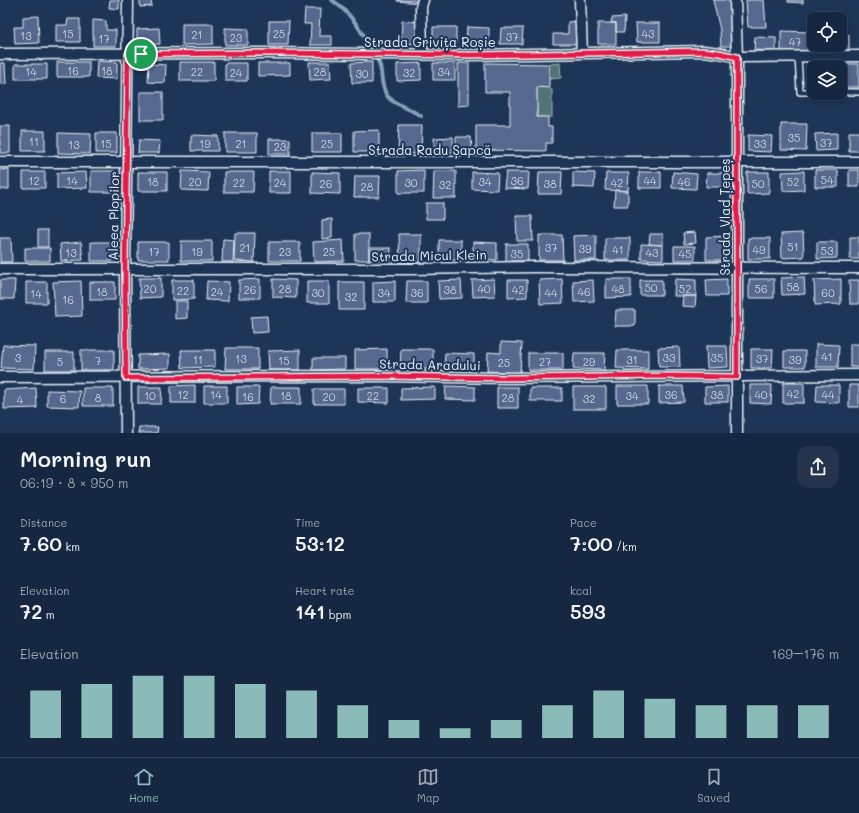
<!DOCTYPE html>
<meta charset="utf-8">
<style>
:root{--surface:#162841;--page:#23344c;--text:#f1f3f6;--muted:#9ea6b1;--line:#35445a;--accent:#8bbbb9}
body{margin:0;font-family:Mali,sans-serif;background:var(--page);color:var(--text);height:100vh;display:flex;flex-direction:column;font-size:15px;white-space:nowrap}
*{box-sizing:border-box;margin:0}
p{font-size:13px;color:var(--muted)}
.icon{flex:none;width:22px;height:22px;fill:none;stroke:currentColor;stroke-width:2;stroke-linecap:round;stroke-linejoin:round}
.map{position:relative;height:433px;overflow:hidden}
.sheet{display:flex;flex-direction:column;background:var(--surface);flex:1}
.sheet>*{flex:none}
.tools{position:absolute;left:807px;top:12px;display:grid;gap:8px}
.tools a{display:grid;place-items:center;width:40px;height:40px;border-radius:8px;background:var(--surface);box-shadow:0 2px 10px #0003,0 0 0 1px var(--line);font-size:20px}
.pin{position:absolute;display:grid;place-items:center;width:34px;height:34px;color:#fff;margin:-17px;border:2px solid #fff;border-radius:50%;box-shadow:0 1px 4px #0007}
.round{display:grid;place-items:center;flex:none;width:42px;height:42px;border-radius:12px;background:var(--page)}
.summary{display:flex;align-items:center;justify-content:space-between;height:68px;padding:0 20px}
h1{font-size:22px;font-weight:600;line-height:30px}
.stats{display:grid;grid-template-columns:repeat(3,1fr);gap:6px;height:68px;padding:4px 20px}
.stats div{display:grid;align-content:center}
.stats b{font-size:20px;font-weight:600}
.stats small{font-size:11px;font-weight:400}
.stats p{font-size:11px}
.chart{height:112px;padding:8px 20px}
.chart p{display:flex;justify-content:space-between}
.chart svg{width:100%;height:72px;margin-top:4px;stroke:var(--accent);stroke-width:6}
.menu{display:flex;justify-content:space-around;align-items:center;height:56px;border-top:1px solid var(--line);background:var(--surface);font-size:11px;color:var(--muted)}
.menu a{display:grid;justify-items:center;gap:2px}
.menu .active{color:var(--accent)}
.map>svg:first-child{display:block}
.green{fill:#507577;stroke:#9cb3b8}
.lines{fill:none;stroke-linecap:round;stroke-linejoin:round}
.stream{stroke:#86a2b7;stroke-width:4}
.building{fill:#56678e;stroke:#e8f1f8}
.service-casing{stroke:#e8f1f8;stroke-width:8}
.minor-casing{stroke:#e8f1f8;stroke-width:13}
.service{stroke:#1d3557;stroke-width:5}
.minor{stroke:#1d3557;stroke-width:10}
.route-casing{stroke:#fff;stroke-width:8}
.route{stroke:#e11d48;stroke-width:5}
.labels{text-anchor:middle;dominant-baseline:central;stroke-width:4;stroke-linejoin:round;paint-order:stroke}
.number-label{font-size:11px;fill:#c4cede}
.street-label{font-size:13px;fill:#e8f1f8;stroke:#1d3557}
</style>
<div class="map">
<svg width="859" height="433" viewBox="0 0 859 433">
<rect width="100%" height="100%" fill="#1d3557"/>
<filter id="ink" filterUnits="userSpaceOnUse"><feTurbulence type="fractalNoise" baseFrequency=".025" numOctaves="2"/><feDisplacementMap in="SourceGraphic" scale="8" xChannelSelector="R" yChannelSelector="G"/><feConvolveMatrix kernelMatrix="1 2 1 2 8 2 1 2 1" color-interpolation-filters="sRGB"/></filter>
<g filter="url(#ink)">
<path class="green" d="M560,63L561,78L549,79V64Z
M537,87H549L552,90V117H537Z"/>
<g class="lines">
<path class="stream" d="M332,0C351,13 361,30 372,50C374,55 379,61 380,66C382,75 381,85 386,94C391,104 412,109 421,116"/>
</g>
<path class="building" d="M110,0H119V9L109,8Z
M140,0H151L152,6L140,7Z
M397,0H421V3L397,1Z
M713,0H731L732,46H721L720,30Z
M746,0H764L766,27H748Z
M788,0H803V3L788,2Z
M305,9H320L319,36H332V45H310L311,24H304Z
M38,16L39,43L15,44L14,27H23V17Z
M625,17L624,32H616V23H611L612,18Z
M68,19H80V42H56V25H67Z
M93,20L106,21V30H116V46H93Z
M269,21H289L288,45H269Z
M402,21L423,22L422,44L401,43Z
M578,21V44H553V34H568V22Z
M598,23H616V44H598Z
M636,23H660V42H637Z
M182,24H213V44L182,45Z
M433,27H456V45L433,44Z
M467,27L489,28V44H466Z
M159,28L160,44L137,45V29Z
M225,28L248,29V45H225Z
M501,28H523L522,44H500Z
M781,31L810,32V51H781Z
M840,35H849V50H829V45H840Z
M755,37L776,38V51L754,50Z
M97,61L117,62V79L96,78Z
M57,62H89V77H57Z
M180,62H214V81H180Z
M309,62H330L331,79L310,80Z
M372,62V83H352L351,63Z
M0,63H5L6,84H0Z
M225,63H247V81H225Z
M258,63H290V75L258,76Z
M421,63V80L397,81V64Z
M433,63H455V80H433Z
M458,63H469V105L458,106Z
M485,63L549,64V88L537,87V117H548V127H552V143H546V151L476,150V125H510V92H485Z
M811,63L859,64V87H840V67H814V87H810Z
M15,64H47V79H15Z
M149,64L166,65L165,83L148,82Z
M140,92H163V120H140Z
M781,124H807L806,151L781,150Z
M399,125H422L421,154L398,153Z
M0,126H10V153H0Z
M379,130V152H354V131Z
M22,131H45V151H22Z
M849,132H859V151H849Z
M58,133L91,134L90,154L58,153Z
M96,133H117V153H96Z
M225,133H257V152H225Z
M312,133H342V152H312Z
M837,133V150L816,151L815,134Z
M191,135L218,136V151H191Z
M748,135L772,136L771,152L748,151Z
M453,137V152H434V138Z
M456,137H471L472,152H456Z
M269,139H290V154H269Z
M139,140L160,141L159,153H138Z
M9,169V189H0V170Z
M424,170V193H398V171Z
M815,170H838V187H815Z
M849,170H859V187H849Z
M91,171H115L114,192H91Z
M182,171L209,172L208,191L181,190Z
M269,171H291V193H269Z
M434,171H456V198H433Z
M804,171V190L783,191L782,172Z
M23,172H45V188H23Z
M86,172L87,188L57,189V173Z
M138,172H167V191H138Z
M224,172H254L253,192H224Z
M312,172L340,173V194L312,193Z
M472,172L498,173L497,190L472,189Z
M506,172H529L528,189L504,188Z
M539,172H562L561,194H538Z
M573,172L595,173L594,188L573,187Z
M639,172H661V188H639Z
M673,172L697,174L696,189L672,188Z
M747,172H769V193L747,194Z
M606,173H629L628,191L605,190Z
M707,173H727V187H706Z
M355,176H380L379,197H354Z
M615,190L628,191V206H614Z
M426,203H443V219H426Z
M516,216H532L533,241H517Z
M332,219V238L322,239V220Z
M38,230H48V247H38Z
M695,232L696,243L684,244L683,233Z
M235,233H255L254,262L234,261Z
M803,233L804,257L782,258L781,234Z
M355,234H369V260H355Z
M399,234H421V262L400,263Z
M650,234H663V245L649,244Z
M539,235H562L563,260H539Z
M596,235V260H574L573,236Z
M726,236V260H706V237Z
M850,237H859V259H850Z
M0,238H11L12,262H0Z
M605,238H630V260H605Z
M748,238H770V259H748Z
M223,239L234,240L233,262H222Z
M343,240L344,261L314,262L313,242Z
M439,240H461V260H439Z
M181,241H212V261H181Z
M81,242L83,260L61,261L60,244Z
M91,242H113V261H91Z
M138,242H169V260H138Z
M269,242H300V261H269Z
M473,242L497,243V260L473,259Z
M817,242H837V258L817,259Z
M506,244H528V261H506Z
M641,244L663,245V260L641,259Z
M674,246H695V260H674Z
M25,248H50V261H25Z
M369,248H391V260H369Z
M804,277L805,294L782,295L781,278Z
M139,278H161V297L140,298Z
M260,279V298H239V280Z
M273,279L296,280V298L273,297Z
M494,279L495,296L473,297L472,280Z
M562,279L563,303L540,304L539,280Z
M606,279H631V297L606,298Z
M675,279L696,280V296H674Z
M727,279V296H707L706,280Z
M749,279H774V298H749Z
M841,279V304L815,305L814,280Z
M0,280H15L14,299H0Z
M172,280H194V299L172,300Z
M461,280L462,298L439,299L438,281Z
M508,280H527V297L508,298Z
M593,280L594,301L574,302L573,281Z
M640,280H662V295H640Z
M849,280H859V304H850Z
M81,281L82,316L55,317L53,282Z
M207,281L229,282L228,301L206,300Z
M307,281H329V303H307Z
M395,281V302H373V282Z
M407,281H427V303H406Z
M26,282H47V303H26Z
M90,282H115V300H90Z
M339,282H364V310H339Z
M683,296H696L695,307L682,306Z
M175,301H187V318L175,319Z
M616,310H635V326H615Z
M267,316L268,332L252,333L251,317Z
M501,342L522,343L520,373L487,371L488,352L501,353Z
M816,344L839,345L838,367H816Z
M850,344H859V367H850Z
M3,345L35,346L34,369L1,368Z
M706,346H727L728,367L707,368Z
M679,347L680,367H659L658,348Z
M226,348H258V369H225Z
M387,349V369H355V350Z
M401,349H433V369H400Z
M751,349H773L772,368H751Z
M81,350H114V370H81Z
M181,350H215V367L182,368Z
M300,350V370H269L268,351Z
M617,350H648V369L616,368Z
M784,351H805V367H784Z
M45,352H74V370H45Z
M445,353L474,354V370L444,369Z
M528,353H563V370H528Z
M574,353H605L604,370L573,369Z
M170,354V368L138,369V355Z
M313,358H345V369L313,370Z
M783,383H804V403H783Z
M195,385V403H171V386Z
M750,385H772L771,404L750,403Z
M817,385H839V403L816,402Z
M849,385H859V407H849Z
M204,386H227V403H204Z
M446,386L475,387V400L445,399Z
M617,386H648V404H617Z
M659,386H683L684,402L659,403Z
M728,386V402H705V387Z
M138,387H162L161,404H138Z
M237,387H259L258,404L237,405Z
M271,387H301V404H270Z
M435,387V399L401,400V388Z
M497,387H518V408H497Z
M573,387H606V409H573Z
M36,388L37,408L4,409V390Z
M83,388H113V406H83Z
M358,388H389V403L358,402Z
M530,388H562V401H530Z
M314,389H344V404H314Z
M47,390L80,391L79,407L47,406Z
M139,427H158L157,433H138Z"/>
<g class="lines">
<defs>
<path id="service" d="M798,56L800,92H814
M840,92H859"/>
<path id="minor" d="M580,0L582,53
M735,0L737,57V433
M0,54L264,53L470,55L704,51L719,53L737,57L859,56
M422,54L421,7L423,0
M0,162H859
M0,269H412L533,267L859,268
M0,377L383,376L506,378L859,375
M126,433L125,269L128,0"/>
</defs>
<use href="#service" class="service-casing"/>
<use href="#minor" class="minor-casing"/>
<use href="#service" class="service"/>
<use href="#minor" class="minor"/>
</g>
</g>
<g class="lines" filter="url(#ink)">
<defs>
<path id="route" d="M704,51L719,53L737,57V377L672,376L506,378L383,376L126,378L125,269L128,54L264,53L470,55Z"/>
</defs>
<use href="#route" class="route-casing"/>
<use href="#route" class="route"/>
</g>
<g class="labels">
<g class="number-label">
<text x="68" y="33">15</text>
<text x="279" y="33">25</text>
<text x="648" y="33">43</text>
<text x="197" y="34">21</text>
<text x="26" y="35">13</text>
<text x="512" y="36">37</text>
<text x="236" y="37">23</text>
<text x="104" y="38">17</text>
<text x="795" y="41">47</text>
<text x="73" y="70">16</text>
<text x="107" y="70">18</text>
<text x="31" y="71">14</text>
<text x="197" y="71">22</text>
<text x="320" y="71">28</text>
<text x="444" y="71">34</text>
<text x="236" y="72">24</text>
<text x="409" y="72">32</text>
<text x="362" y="73">30</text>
<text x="794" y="137">35</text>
<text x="34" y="141">11</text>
<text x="826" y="142">37</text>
<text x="106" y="143">15</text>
<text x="205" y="143">19</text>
<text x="241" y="143">21</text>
<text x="327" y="143">25</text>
<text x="760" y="143">33</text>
<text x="74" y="144">13</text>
<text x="280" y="146">23</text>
<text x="827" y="179">54</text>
<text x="34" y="180">12</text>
<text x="72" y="180">14</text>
<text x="517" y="180">36</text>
<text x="650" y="180">44</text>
<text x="153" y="181">18</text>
<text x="195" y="181">20</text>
<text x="485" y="181">34</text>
<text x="684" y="181">46</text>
<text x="793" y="181">52</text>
<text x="239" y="182">22</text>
<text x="280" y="182">24</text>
<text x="411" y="182">30</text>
<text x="617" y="182">42</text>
<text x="326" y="183">26</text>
<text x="550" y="183">38</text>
<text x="758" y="183">50</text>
<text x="445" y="184">32</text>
<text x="367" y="186">28</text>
<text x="793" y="246">51</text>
<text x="245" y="247">21</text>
<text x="551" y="247">37</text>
<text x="585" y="248">39</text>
<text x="618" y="249">41</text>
<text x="759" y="249">49</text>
<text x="827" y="250">53</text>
<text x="154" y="251">17</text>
<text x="197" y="251">19</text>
<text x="285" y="251">23</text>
<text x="329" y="251">25</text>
<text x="71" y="252">13</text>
<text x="652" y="252">43</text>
<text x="517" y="253">35</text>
<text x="685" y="253">45</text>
<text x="793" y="286">58</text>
<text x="651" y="287">50</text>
<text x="150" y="288">20</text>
<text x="285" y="288">28</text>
<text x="484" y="288">40</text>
<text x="618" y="288">48</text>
<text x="685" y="288">52</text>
<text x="761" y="288">56</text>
<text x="250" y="289">26</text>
<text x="450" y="289">38</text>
<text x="518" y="289">42</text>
<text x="183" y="290">22</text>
<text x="102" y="291">18</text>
<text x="217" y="291">24</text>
<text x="584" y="291">46</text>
<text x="318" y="292">30</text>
<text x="384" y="292">34</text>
<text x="417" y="292">36</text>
<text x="551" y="292">44</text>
<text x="828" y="292">60</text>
<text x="36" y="293">14</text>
<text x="351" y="296">32</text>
<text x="68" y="299">16</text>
<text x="827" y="356">41</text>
<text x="18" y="357">3</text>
<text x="669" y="357">33</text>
<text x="717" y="357">35</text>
<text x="241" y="358">13</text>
<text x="762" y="358">37</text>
<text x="198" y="359">11</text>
<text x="632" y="359">31</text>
<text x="795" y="359">39</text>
<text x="98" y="360">7</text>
<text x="284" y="360">15</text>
<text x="60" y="361">5</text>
<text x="545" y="361">27</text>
<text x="589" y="361">29</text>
<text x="504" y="362">25</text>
<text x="793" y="393">42</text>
<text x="183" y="394">12</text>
<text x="216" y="394">14</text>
<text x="671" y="394">36</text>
<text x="717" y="394">38</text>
<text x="761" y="394">40</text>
<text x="828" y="394">44</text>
<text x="150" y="395">10</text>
<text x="286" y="395">18</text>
<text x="373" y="395">22</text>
<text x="632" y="395">34</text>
<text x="248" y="396">16</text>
<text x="329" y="396">20</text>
<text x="98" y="397">8</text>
<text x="508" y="397">28</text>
<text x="63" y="398">6</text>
<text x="589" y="398">32</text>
<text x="20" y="399">4</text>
</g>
<g class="street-label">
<text x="430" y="41">Strada Grivița Roșie</text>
<text x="430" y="149">Strada Radu Șapcă</text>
<text transform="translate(113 216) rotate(-89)">Aleea Plopilor</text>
<text transform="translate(724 217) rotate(-90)">Strada Vlad Țepeș</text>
<text transform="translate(429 255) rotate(-1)">Strada Micul Klein</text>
<text transform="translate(430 364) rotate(1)">Strada Aradului</text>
</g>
</g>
</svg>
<div class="tools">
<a><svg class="icon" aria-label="locate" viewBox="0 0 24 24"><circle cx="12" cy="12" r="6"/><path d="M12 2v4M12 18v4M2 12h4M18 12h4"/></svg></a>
<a><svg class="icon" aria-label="layers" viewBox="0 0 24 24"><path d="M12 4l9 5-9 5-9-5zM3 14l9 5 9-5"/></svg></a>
</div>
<div class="pin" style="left:141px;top:54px;background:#1e9e55"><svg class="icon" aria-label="arrive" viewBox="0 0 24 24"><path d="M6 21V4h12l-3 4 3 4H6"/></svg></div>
</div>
<section class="sheet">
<div class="summary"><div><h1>Morning run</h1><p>06:19 · 8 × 950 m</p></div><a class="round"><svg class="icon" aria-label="share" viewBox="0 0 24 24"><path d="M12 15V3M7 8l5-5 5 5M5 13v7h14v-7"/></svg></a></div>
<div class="stats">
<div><p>Distance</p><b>7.60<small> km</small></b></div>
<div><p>Time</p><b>53:12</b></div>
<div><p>Pace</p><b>7:00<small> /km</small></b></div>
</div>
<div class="stats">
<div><p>Elevation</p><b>72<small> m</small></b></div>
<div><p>Heart rate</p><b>141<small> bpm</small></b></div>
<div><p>kcal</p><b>593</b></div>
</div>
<div class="chart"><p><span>Elevation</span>169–176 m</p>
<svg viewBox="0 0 160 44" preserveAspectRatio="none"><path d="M5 44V15M15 44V11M25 44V6M35 44V6M45 44V11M55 44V15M65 44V24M75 44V33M85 44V38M95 44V33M105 44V24M115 44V15M125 44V20M135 44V24M145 44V24M155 44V24"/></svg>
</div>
</section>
<nav class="menu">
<a class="active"><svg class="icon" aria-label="home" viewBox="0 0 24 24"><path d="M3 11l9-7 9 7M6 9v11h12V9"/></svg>Home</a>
<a><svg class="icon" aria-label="map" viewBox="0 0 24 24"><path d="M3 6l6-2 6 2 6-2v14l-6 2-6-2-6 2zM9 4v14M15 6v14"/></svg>Map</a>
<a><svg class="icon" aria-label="saved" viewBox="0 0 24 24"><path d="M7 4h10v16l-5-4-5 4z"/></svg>Saved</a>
</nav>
